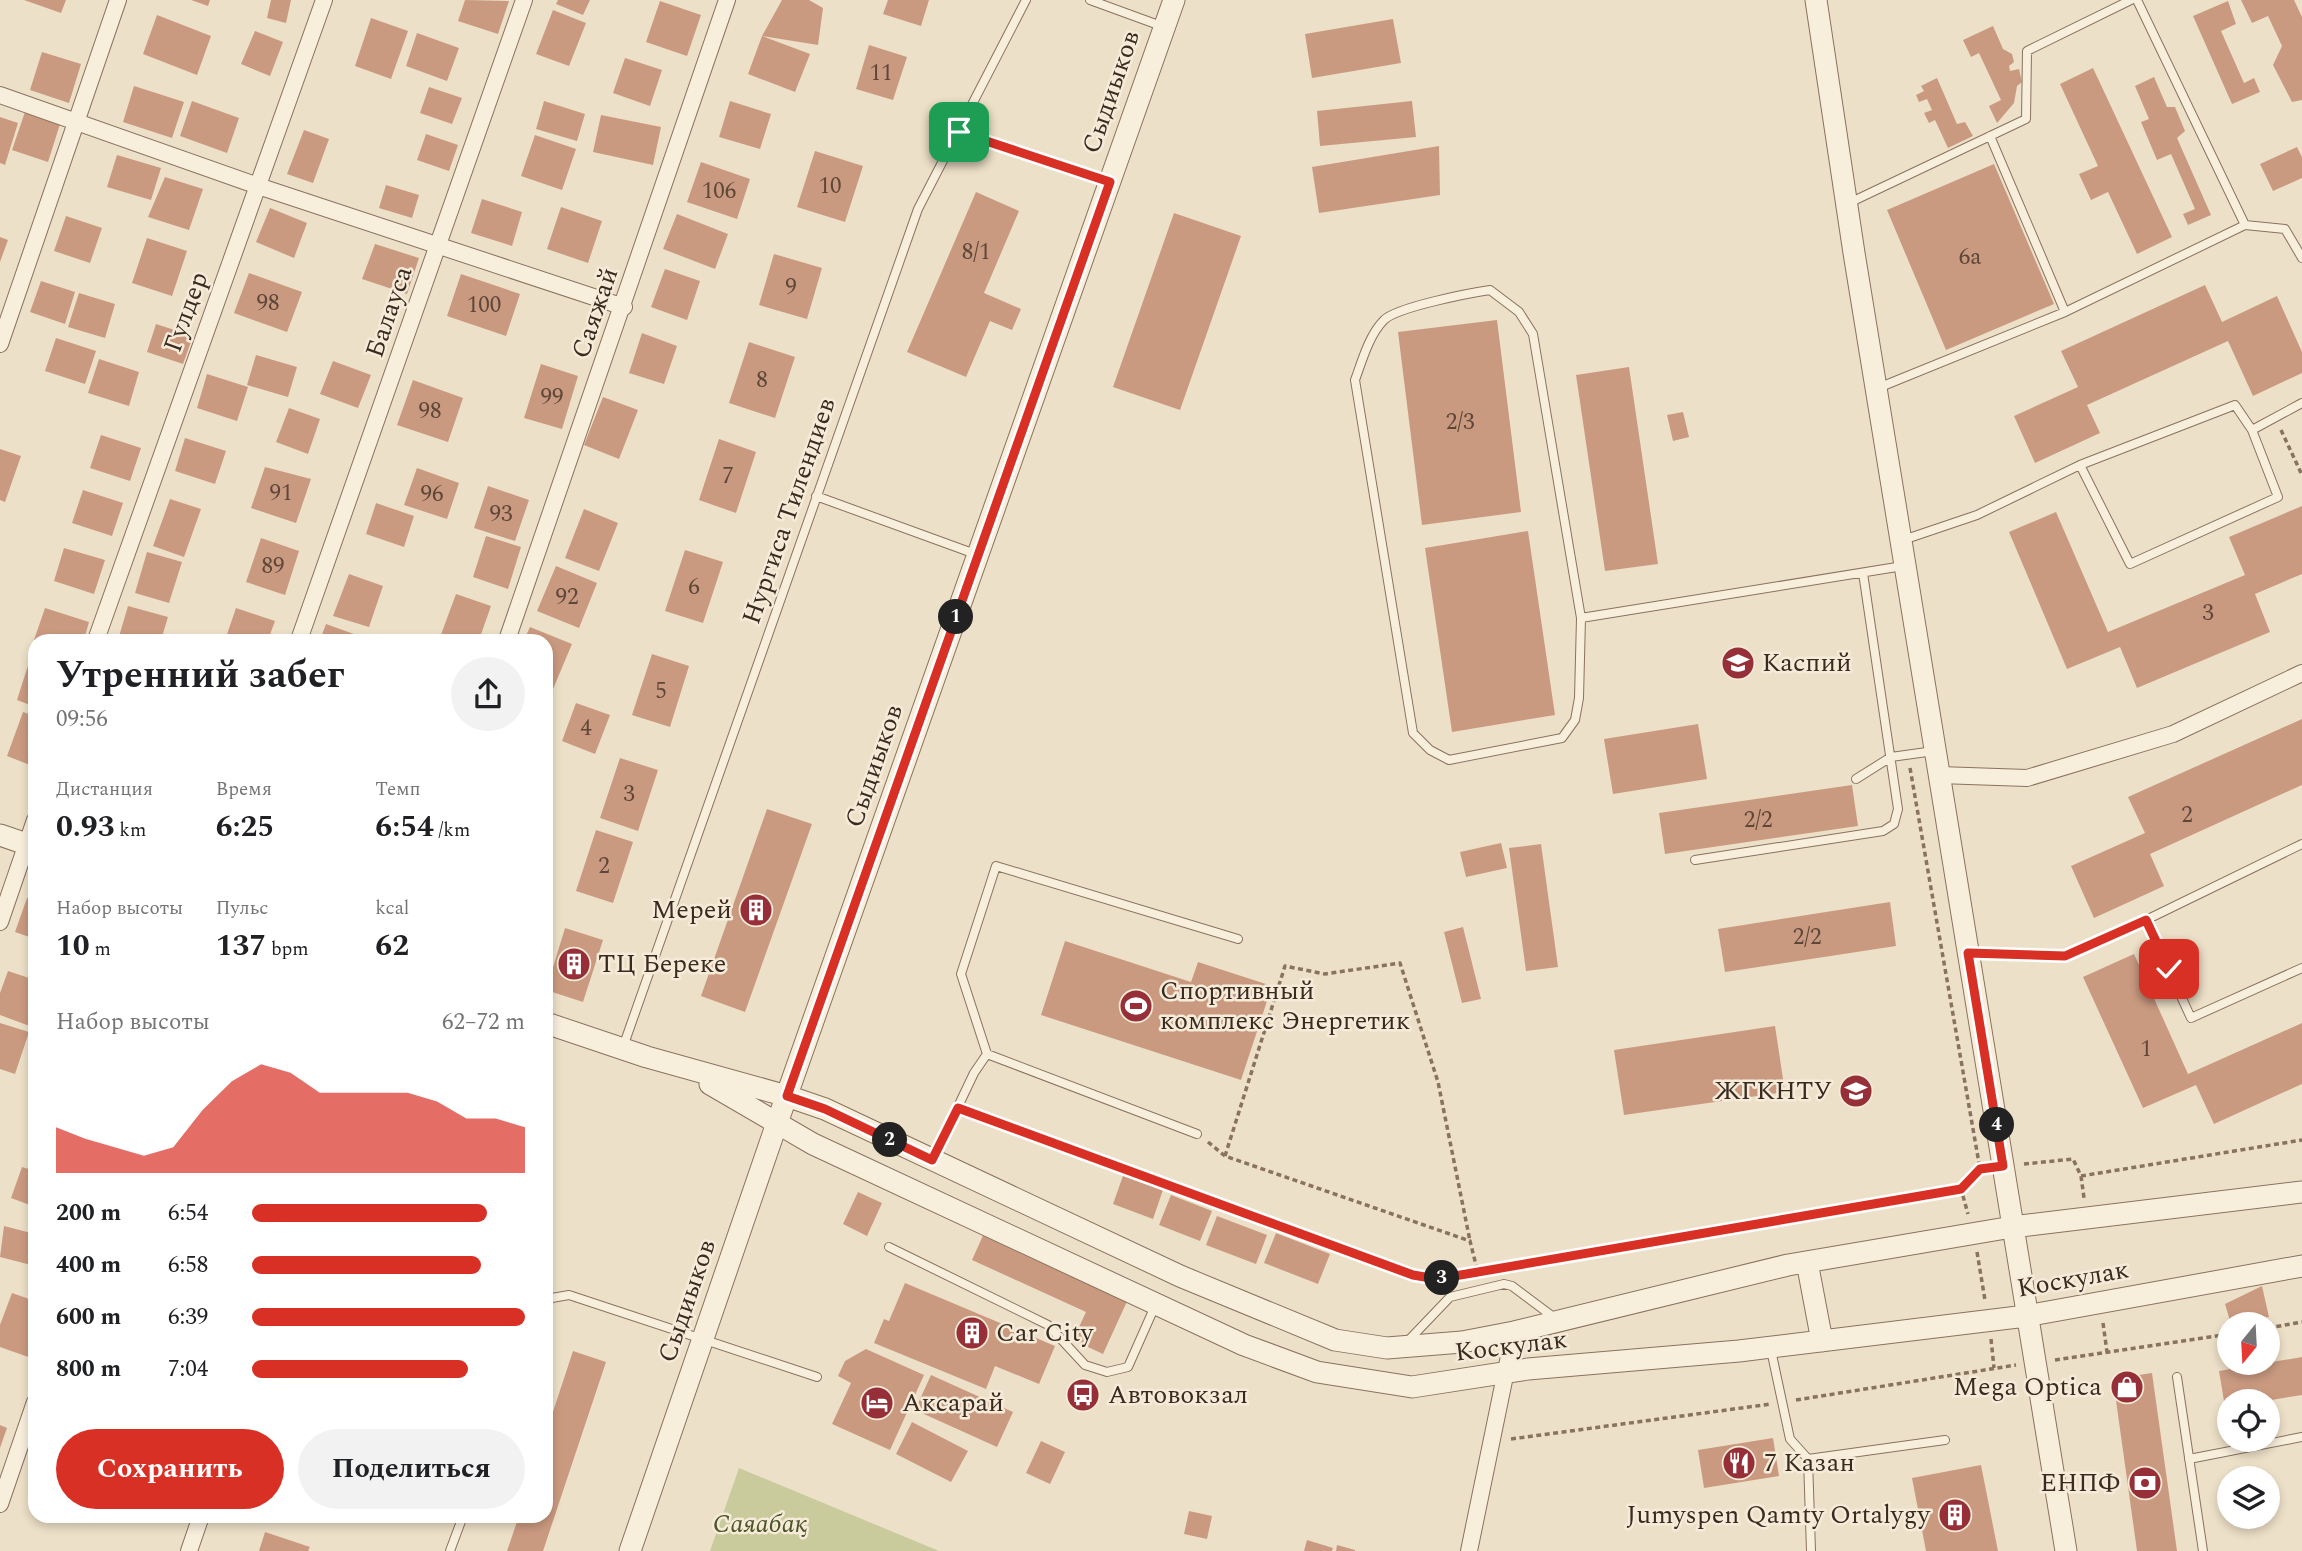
<!DOCTYPE html>
<html lang="ru">
<meta charset="utf-8">
<style>
:root{--surface:#fff;--page:#f2f2f2;--text:#202124;--muted:#757577;--accent:#d93025}
body{margin:0;font-family:Spectral,serif;background:var(--page);color:var(--text);height:100vh;display:flex;flex-direction:column;font-size:26px;white-space:nowrap}
*{box-sizing:border-box;margin:0}
p{font-size:23px;color:var(--muted)}
.icon{flex:none;width:38px;height:38px;fill:none;stroke:currentColor;stroke-width:2;stroke-linecap:round;stroke-linejoin:round}
.map{position:relative;flex:1;overflow:hidden}
.drawer{position:absolute;left:28px;top:634px;width:525px;height:889px;display:flex;flex-direction:column;background:var(--surface);border-radius:21px;box-shadow:0 4px 10px #0003}
.drawer>*{flex:none}
.needle{width:46px;rotate:198deg}
.controls{position:absolute;left:2217px;top:1312px;display:grid;gap:14px}
.controls a{display:grid;place-items:center;width:63px;height:63px;border-radius:50%;background:var(--surface);box-shadow:0 4px 10px #0003;font-size:35px}
.pin{position:absolute;display:grid;place-items:center;width:60px;height:60px;color:#fff;margin:-30px;border-radius:14px;box-shadow:0 4px 10px #0006}
.km{position:absolute;width:35px;height:35px;margin:-18px;border-radius:50%;background:#222;color:#fff;font-size:19px;line-height:35px;text-align:center}
.round{display:grid;place-items:center;flex:none;width:74px;height:74px;border-radius:37px;background:var(--page)}
.summary{display:flex;align-items:center;justify-content:space-between;height:119px;padding:0 28px}
h1{font-size:38px;font-weight:700;line-height:52px}
.figures{display:grid;grid-template-columns:repeat(3,1fr);gap:10px;height:119px;padding:7px 28px}
.figures div{display:grid;align-content:center}
.figures b{font-size:30px;font-weight:700}
.figures small{font-size:19px;font-weight:400}
.figures p{font-size:19px}
.chart{height:196px;padding:14px 28px}
.chart p{display:flex;justify-content:space-between}
.chart svg{width:100%;height:126px;margin-top:7px;fill:var(--accent);opacity:.7}
.button{display:flex;gap:14px;margin-top:auto;padding:14px 28px}
.button a{flex:1;height:80px;border-radius:42px;background:var(--accent);color:#fff;font-size:28px;font-weight:700;line-height:80px;text-align:center}
.button a+a{background:var(--page);color:var(--text)}
ul{padding:0 28px;list-style:none;font-size:23px}
li{display:grid;grid-template-columns:112px 84px 1fr;align-items:center;height:52px}
li i{height:18px;border-radius:9px;background:var(--accent)}
.map>svg:first-child{display:block}
.green{fill:#c9cb9c}
.building{fill:#ca9a80}
.lines{fill:none;stroke-linecap:round;stroke-linejoin:round}
.service-casing{stroke:#89725e;stroke-width:10}
.minor-casing{stroke:#89725e;stroke-width:18}
.tertiary-casing{stroke:#89725e;stroke-width:23}
.path{stroke:#89725e;stroke-width:3.5;stroke-dasharray:5 3.5;stroke-linecap:butt}
.service{stroke:#f8eedc;stroke-width:8}
.minor{stroke:#f8eedc;stroke-width:16}
.tertiary{stroke:#f8eedc;stroke-width:21}
.route-casing{stroke:#fff;stroke-width:14}
.route{stroke:#d93025;stroke-width:9}
.labels{text-anchor:middle;dominant-baseline:central;stroke-width:5;stroke-linejoin:round;paint-order:stroke}
.number-label{font-size:23px;fill:#5e4739}
.street-label{font-size:26px;fill:#3a2b21;stroke:#f5ebd8}
.poi-label{font-size:26px;fill:#3a2b21;stroke:#f5ebd8;text-anchor:start}
.park-label{font-size:26px;font-style:italic;fill:#4d5628;stroke:#f5ebd8}
</style>
<div class="map">
<svg width="2302" height="1551" viewBox="0 0 2302 1551">
<rect width="100%" height="100%" fill="#ede0c8"/>
<path class="green" d="M739,1468L939,1551H710Z"/>
<path class="building" d="M24,0H66L61,13Z
M191,0H210L208,6Z
M271,0H291L286,23L267,18Z
M465,0L509,1L498,34L458,21Z
M558,0H590L583,15L556,4Z
M782,0H809L823,8L818,45L762,36Z
M888,0H929L921,26L883,14Z
M2241,0H2294L2302,17V100L2292,102L2273,65L2282,46L2268,16L2252,23Z
M660,1L701,15L687,56L646,42Z
M2228,1L2236,24L2221,31L2244,83L2254,78L2260,92L2232,104L2193,16Z
M553,10L586,23L569,66L536,54Z
M157,15L211,36L197,75L143,54Z
M371,18L408,31L391,79L355,66Z
M1393,19L1401,63L1312,78L1305,34Z
M1993,26L2003,49L2012,54L2014,62L2009,66L2010,71L2019,69L2022,82L2017,86L2014,103L1997,123L1989,106L2001,100L1979,53L1971,57L1963,40Z
M255,31L283,42L270,76L241,64Z
M417,33L459,48L447,81L406,66Z
M762,36L810,54L795,92L748,74Z
M869,45L907,57L893,100L856,89Z
M42,52L81,64L69,103L30,90Z
M625,58L662,70L650,106L613,93Z
M2093,68L2172,237L2137,254L2108,192L2091,200L2079,174L2098,166L2060,84Z
M2154,77L2167,107H2175L2185,131L2177,138L2211,215L2188,225L2183,214L2195,209L2171,154L2157,160L2141,122L2149,119L2135,86Z
M1937,78L1957,124L1965,122L1973,136L1948,148L1935,120L1929,123L1924,113L1932,110L1927,99L1919,102L1916,95L1924,91L1921,86Z
M134,86L184,102L172,138L123,122Z
M429,87L462,98L452,124L420,113Z
M192,101L239,118L227,153L180,136Z
M544,101L585,114L577,141L536,129Z
M730,101L771,114L760,149L719,137Z
M1412,101L1416,137L1320,146L1317,111Z
M26,109L61,121L48,162L12,150Z
M601,115L661,127L653,165L593,152Z
M0,117L18,123L5,165L0,163Z
M304,130L329,139L313,183L287,174Z
M426,134L458,145L449,171L417,160Z
M535,135L576,149L562,190L521,176Z
M1439,146L1440,195L1319,213L1312,167Z
M2297,147L2302,157V178L2273,191L2260,164Z
M815,151L863,166L845,222L797,207Z
M117,155L161,168L151,200L107,187Z
M701,162L750,179L737,219L687,202Z
M1994,164L2054,304L1946,350L1887,210Z
M165,177L203,189L189,230L148,217Z
M386,185L419,195L412,218L379,208Z
M976,192L1019,211L984,293L1021,309L1012,330L990,321L966,377L907,352Z
M482,199L522,212L512,246L471,233Z
M561,207L602,221L588,263L547,249Z
M270,208L307,223L294,258L256,242Z
M1174,213L1241,236L1180,410L1113,387Z
M677,214L728,234L715,269L663,249Z
M66,216L102,228L90,263L54,251Z
M0,237L8,240L0,262Z
M147,238L187,251L172,296L132,283Z
M375,244L419,258L407,294L362,279Z
M774,254L822,268L807,319L759,305Z
M665,269L700,281L687,320L651,307Z
M249,273L302,292L287,332L234,313Z
M461,274L520,294L506,336L447,316Z
M41,281L75,292L65,324L30,312Z
M2205,285L2222,322L2277,296L2302,352V373L2253,396L2228,341L2087,405L2100,433L2035,463L2014,416L2078,387L2061,351Z
M79,293L115,304L105,338L68,327Z
M1497,320L1521,512L1422,525L1398,332Z
M156,324L193,336L183,364L147,352Z
M642,333L677,346L664,384L629,373Z
M56,338L96,351L85,384L45,371Z
M749,342L795,357L775,418L729,403Z
M256,355L297,367L288,397L247,385Z
M99,359L139,372L129,406L88,393Z
M333,361L371,375L358,408L320,394Z
M541,364L578,376L562,429L524,418Z
M1629,367L1658,564L1605,571L1576,375Z
M207,374L248,387L237,421L197,408Z
M413,380L463,398L448,442L397,425Z
M603,397L638,410L619,459L584,445Z
M289,408L320,419L308,454L276,442Z
M1683,412L1689,437L1673,441L1667,415Z
M101,435L141,448L130,481L90,468Z
M185,438L226,451L215,484L175,471Z
M719,439L756,452L736,513L699,500Z
M0,449L21,456L5,502L0,500Z
M265,467L311,479L296,523L251,508Z
M417,468L459,483L447,519L404,505Z
M488,486L529,500L515,541L474,528Z
M83,490L123,503L112,536L72,523Z
M170,499L201,509L184,557L153,546Z
M376,503L414,516L404,547L366,534Z
M2302,506V574L2255,594L2270,632L2137,688L2120,647L2067,669L2009,532L2056,512L2108,632L2245,575L2229,537Z
M584,509L618,523L599,571L565,558Z
M1528,531L1555,715L1452,732L1425,548Z
M486,536L521,547L508,589L473,577Z
M261,538L299,551L285,595L246,582Z
M64,548L105,560L94,594L54,581Z
M685,550L723,562L703,623L665,611Z
M147,552L182,562L169,603L135,593Z
M556,566L597,583L579,628L537,611Z
M349,574L383,586L369,627L333,616Z
M456,594L491,606L479,640H439Z
M128,606L168,617L161,640H118Z
M45,608L89,622L84,640H34Z
M236,608L275,621L268,640H225Z
M326,624L365,638L364,640H320Z
M530,627L572,644L553,689L546,686V640H524Z
M32,653L35,654V707L17,700Z
M652,654L689,666L670,727L632,715Z
M576,703L610,715L595,754L562,741Z
M23,712L35,716V767L7,756Z
M2302,719V785L2150,854L2164,886L2094,918L2071,866L2145,833L2128,797Z
M1698,724L1707,779L1613,794L1604,739Z
M620,758L658,770L638,831L600,818Z
M1852,785L1858,826L1665,854L1659,813Z
M767,809L812,824L745,1012L701,996Z
M596,830L633,842L613,903L576,891Z
M1501,843L1507,868L1466,877L1460,852Z
M1541,844L1558,967L1526,971L1509,848Z
M27,898L35,900V939L15,932Z
M1890,902L1896,946L1725,972L1718,929Z
M1463,927L1481,999L1462,1003L1444,932Z
M565,928L603,940L583,1002L546,990Z
M1065,941L1191,982L1198,962L1272,986L1241,1080L1041,1015Z
M2134,954L2188,1074L2302,1023V1084L2214,1124L2196,1085L2143,1108L2083,977Z
M8,971L35,980V1028L0,1015V993Z
M0,1023L29,1032L15,1074L0,1069Z
M1775,1026L1785,1092L1624,1115L1614,1050Z
M22,1167L35,1171V1207L11,1198Z
M1124,1173L1164,1187L1153,1219L1113,1204Z
M858,1192L882,1203L867,1236L843,1224Z
M1171,1195L1212,1211L1200,1241L1159,1225Z
M1217,1216L1267,1235L1256,1264L1206,1245Z
M4,1226L35,1234V1266L0,1257Z
M985,1231L1129,1297L1103,1354L1073,1340L1086,1312L972,1260Z
M1276,1233L1330,1254L1318,1284L1264,1263Z
M905,1283L1055,1346L1039,1384L995,1366L986,1389L874,1343L884,1319L889,1321Z
M2262,1286L2269,1317L2231,1324L2225,1304Z
M12,1293L35,1301L34,1359L0,1347V1325Z
M866,1349L924,1375L890,1450L832,1424L851,1383L838,1376L845,1361Z
M573,1351L606,1362L543,1551H507L519,1516H546V1433Z
M2302,1357V1395L2259,1402H2230V1407H2225L2219,1371Z
M2152,1373L2177,1551H2137L2113,1379Z
M931,1375L1013,1412L997,1447L915,1410Z
M912,1422L968,1451L951,1482L896,1454Z
M0,1425L7,1428L0,1448Z
M1773,1438L1779,1476L1704,1488L1698,1450Z
M1041,1441L1065,1452L1050,1484L1026,1473Z
M1981,1465L1998,1551H1926L1912,1478Z
M1189,1511L1212,1516L1207,1539L1184,1534Z
M265,1532L310,1547L308,1551H259Z
M1307,1540L1333,1548L1332,1551H1304Z
M1337,1545L1355,1550V1551H1336Z"/>
<g class="lines">
<defs>
<path id="service" d="M1090,0L1164,27
M2137,0L2245,225
M959,132L1109,182
M1990,136L2065,312
M1849,203L2026,119L2027,51L2131,0
M1490,290L1519,312L1533,334L1581,618L1579,698L1575,720L1562,738L1449,760L1430,750L1413,733L1355,380C1362,361 1369,335 1384,320C1397,307 1470,293 1490,290Z
M1878,388L2065,312L2245,225L2285,229L2302,258
M2235,405L2252,430L2278,497L2130,564L2080,465Z
M2252,430L2302,403
M816,496L978,555
M1903,540L1977,515L2080,465
M1581,618L1903,566
M1856,779L1891,757L1934,751
M2302,844L2146,920L2191,1018L2302,968
M1695,860L1883,831L1894,824L1898,809L1863,573
M1971,953L2065,955L2146,920
M623,1047L918,209L1026,0
M987,1054L961,974L996,866L1238,939
M933,1159L974,1073L987,1054L1197,1134
M889,1247L1048,1325L1085,1365L1107,1372L1128,1367L1155,1306
M546,1299L569,1295L817,1377
M1406,1343L1450,1297L1504,1284L1512,1286L1556,1319
M1771,1350L1790,1439L1808,1459L1945,1440
M2177,1377L2203,1551
M1808,1459L1811,1551
M2189,1459L2302,1437
M450,1551L463,1516"/>
<path id="minor" d="M0,95L258,186L624,307
M0,344L118,0
M96,640L324,0
M299,640L524,0
M507,640L727,0
M1939,775L2027,778L2173,734L2302,673
M0,922L35,820
M0,1504L35,1402
M189,1551L201,1516
M1469,1551L1514,1332"/>
<path id="tertiary" d="M1816,0L1854,253L2066,1551
M0,835L35,847
M546,1023L647,1057L787,1096L825,1109L1180,1276L1335,1340L1387,1348L1462,1342L1514,1332L1788,1265L2012,1227L2302,1192
M710,1084L813,1144L1244,1345L1317,1372L1412,1387L1528,1369L1739,1351L2026,1316L2302,1266
M1807,1262L1822,1341
M630,1551L777,1123L1174,0"/>
</defs>
<use href="#service" class="service-casing"/>
<use href="#minor" class="minor-casing"/>
<use href="#tertiary" class="tertiary-casing"/>
<path class="path" d="M2281,430L2302,475
M1910,768L1980,1169
M968,1112L1413,1275L1437,1279L1961,1189L1968,1214
M1208,1142L1225,1156L1470,1241L1478,1273
M1225,1156L1285,966L1325,974L1400,963L1438,1082L1470,1241
M2024,1164L2073,1159L2081,1176L2084,1198
M2081,1176L2302,1140
M1961,1189L1982,1169
M1977,1252L1985,1300
M2103,1323L2107,1352
M2268,1328L2302,1322
M1991,1339L1994,1368
M2055,1360L2230,1334
M1796,1400L2016,1365
M1511,1439L1771,1404"/>
<use href="#service" class="service"/>
<use href="#minor" class="minor"/>
<use href="#tertiary" class="tertiary"/>
</g>
<g class="lines">
<defs>
<path id="route" d="M959,132L1110,182L787,1096L825,1109L932,1160L958,1108L1413,1275L1437,1279L1961,1189L1980,1169L2003,1166L1968,953L2065,956L2146,920L2169,969"/>
</defs>
<use href="#route" class="route-casing"/>
<use href="#route" class="route"/>
</g>
<defs>
<symbol id="university-disc" viewBox="-11 -11 22 22"><circle r="9.5" fill="#962f37" stroke="#f5ebd8"/><path d="M0-5L7-2L0 1L-7-2ZM-4 1L0 2.5L4 1V4Q0 6-4 4Z" fill="#fff"/></symbol>
<symbol id="building-disc" viewBox="-11 -11 22 22"><circle r="9.5" fill="#962f37" stroke="#f5ebd8"/><path d="M-4-6H4V6H1V3H-1V6H-4ZM-2.5-4.3h1.7v1.8h-1.7ZM.8-4.3h1.7v1.8H.8ZM-2.5-1h1.7V.8h-1.7ZM.8-1h1.7V.8H.8Z" fill="#fff"/></symbol>
<symbol id="stadium-disc" viewBox="-11 -11 22 22"><circle r="9.5" fill="#962f37" stroke="#f5ebd8"/><path d="M0-5a6.5 5 0 1 0 0 10a6.5 5 0 1 0 0-10ZM-3.5-1.8h7v3.6h-7Z" fill="#fff"/></symbol>
<symbol id="shop-disc" viewBox="-11 -11 22 22"><circle r="9.5" fill="#962f37" stroke="#f5ebd8"/><path d="M-5-2.5h2.3a2.7 3.5 0 0 1 5.4 0H5L5.5 6h-11ZM-1.5-2.5h3a1.5 2.3 0 0 0-3 0Z" fill="#fff"/></symbol>
<symbol id="bus-disc" viewBox="-11 -11 22 22"><circle r="9.5" fill="#962f37" stroke="#f5ebd8"/><path d="M-5-6H5V4H4V6H2V4H-2V6H-4V4H-5ZM-3.5-4V0h7V-4ZM-3.5 1.2v1.5H-2V1.2ZM2 1.2v1.5H3.5V1.2Z" fill="#fff"/></symbol>
<symbol id="hotel-disc" viewBox="-11 -11 22 22"><circle r="9.5" fill="#962f37" stroke="#f5ebd8"/><path d="M-6-4.5h1.5V1H6V5H4.5V3h-9V5H-6ZM-4 0a1.8 1.8 0 1 1 3.6 0ZM.5 0V-2.5h3Q6-2.5 6 0Z" fill="#fff"/></symbol>
<symbol id="restaurant-disc" viewBox="-11 -11 22 22"><circle r="9.5" fill="#962f37" stroke="#f5ebd8"/><path d="M-5-6h1v4h1v-4h1v4h1v-4h1v5L-1.5 .5V6h-2V.5L-5-1ZM5-6V6H3V1.5H1.5Q1.5-4 5-6Z" fill="#fff"/></symbol>
<symbol id="bank-disc" viewBox="-11 -11 22 22"><circle r="9.5" fill="#962f37" stroke="#f5ebd8"/><path d="M-6-4H6V4H-6ZM0-2.3a2.3 2.3 0 1 0 0 4.6a2.3 2.3 0 1 0 0-4.6Z" fill="#fff"/></symbol>
</defs>
<g fill-rule="evenodd">
<use href="#university-disc" x="1719" y="644" width="38" height="38"/>
<use href="#building-disc" x="737" y="891" width="38" height="38"/>
<use href="#building-disc" x="555" y="945" width="38" height="38"/>
<use href="#stadium-disc" x="1117" y="987" width="38" height="38"/>
<use href="#university-disc" x="1837" y="1072" width="38" height="38"/>
<use href="#building-disc" x="953" y="1314" width="38" height="38"/>
<use href="#shop-disc" x="2108" y="1368" width="38" height="38"/>
<use href="#bus-disc" x="1064" y="1376" width="38" height="38"/>
<use href="#hotel-disc" x="858" y="1384" width="38" height="38"/>
<use href="#restaurant-disc" x="1720" y="1444" width="38" height="38"/>
<use href="#bank-disc" x="2126" y="1464" width="38" height="38"/>
<use href="#building-disc" x="1936" y="1496" width="38" height="38"/>
</g>
<g class="labels">
<g class="number-label">
<text x="881" y="73">11</text>
<text x="830" y="186">10</text>
<text x="719" y="191">106</text>
<text x="976" y="252">8/1</text>
<text x="1970" y="257">6а</text>
<text x="791" y="287">9</text>
<text x="268" y="303">98</text>
<text x="484" y="305">100</text>
<text x="762" y="380">8</text>
<text x="552" y="397">99</text>
<text x="430" y="411">98</text>
<text x="1460" y="422">2/3</text>
<text x="728" y="476">7</text>
<text x="281" y="493">91</text>
<text x="432" y="494">96</text>
<text x="501" y="514">93</text>
<text x="273" y="566">89</text>
<text x="694" y="587">6</text>
<text x="567" y="597">92</text>
<text x="2208" y="613">3</text>
<text x="661" y="691">5</text>
<text x="586" y="728">4</text>
<text x="629" y="794">3</text>
<text x="2187" y="815">2</text>
<text x="1758" y="820">2/2</text>
<text x="604" y="866">2</text>
<text x="1807" y="937">2/2</text>
<text x="2146" y="1049">1</text>
</g>
<g class="street-label">
<text transform="translate(1111 92) rotate(-71)">Сыдиыков</text>
<text transform="translate(186 312) rotate(-70)">Гулдер</text>
<text transform="translate(389 312) rotate(-71)">Балауса</text>
<text transform="translate(595 313) rotate(-71)">Саяжай</text>
<text transform="translate(789 511) rotate(-71)">Нургиса Тилендиев</text>
<text transform="translate(874 766) rotate(-71)">Сыдиыков</text>
<text transform="translate(2073 1279) rotate(-10)">Коскулак</text>
<text transform="translate(687 1301) rotate(-71)">Сыдиыков</text>
<text transform="translate(1511 1346) rotate(-7)">Коскулак</text>
</g>
<g class="poi-label">
<text x="1762" y="663">Каспий</text>
<text x="732" y="910" text-anchor="end">Мерей</text>
<text x="598" y="964">ТЦ Береке</text>
<text x="1160" y="991">Спортивный<tspan x="1160" dy="30">комплекс Энергетик</tspan></text>
<text x="1832" y="1091" text-anchor="end">ЖГКНТУ</text>
<text x="996" y="1333">Car City</text>
<text x="2102" y="1387" text-anchor="end">Mega Optica</text>
<text x="1108" y="1395">Автовокзал</text>
<text x="902" y="1403">Аксарай</text>
<text x="1764" y="1463">7 Казан</text>
<text x="2120" y="1483" text-anchor="end">ЕНПФ</text>
<text x="1930" y="1515" text-anchor="end">Jumyspen Qamty Ortalygy</text>
</g>
<g class="park-label">
<text x="760" y="1524">Саяабақ</text>
</g>
</g>
</svg>
<div class="controls">
<a><svg class="needle" viewBox="-14 -14 28 28"><path d="M0-13l5 13h-10z" fill="#e53935"/><path d="M0 13l5-13h-10z" fill="#757577"/></svg></a>
<a><svg class="icon" aria-label="locate" viewBox="0 0 24 24"><circle cx="12" cy="12" r="6"/><path d="M12 2v4M12 18v4M2 12h4M18 12h4"/></svg></a>
<a><svg class="icon" aria-label="layers" viewBox="0 0 24 24"><path d="M12 4l9 5-9 5-9-5zM3 14l9 5 9-5"/></svg></a>
</div>
<div class="pin" style="left:959px;top:132px;background:#1e9e55"><svg class="icon" aria-label="arrive" viewBox="0 0 24 24"><path d="M6 21V4h12l-3 4 3 4H6"/></svg></div>
<div class="pin" style="left:2169px;top:969px;background:#d93025"><svg class="icon" aria-label="check" viewBox="0 0 24 24"><path d="M5 12l5 5 9-10"/></svg></div>
<b class="km" style="left:956px;top:617px">1</b>
<b class="km" style="left:890px;top:1140px">2</b>
<b class="km" style="left:1442px;top:1278px">3</b>
<b class="km" style="left:1997px;top:1125px">4</b>
<section class="drawer">
<div class="summary"><div><h1>Утренний забег</h1><p>09:56</p></div><a class="round"><svg class="icon" aria-label="share" viewBox="0 0 24 24"><path d="M12 15V3M7 8l5-5 5 5M5 13v7h14v-7"/></svg></a></div>
<div class="figures">
<div><p>Дистанция</p><b>0.93<small> km</small></b></div>
<div><p>Время</p><b>6:25</b></div>
<div><p>Темп</p><b>6:54<small> /km</small></b></div>
</div>
<div class="figures">
<div><p>Набор высоты</p><b>10<small> m</small></b></div>
<div><p>Пульс</p><b>137<small> bpm</small></b></div>
<div><p>kcal</p><b>62</b></div>
</div>
<div class="chart"><p><span>Набор высоты</span>62–72 m</p>
<svg viewBox="0 0 160 44" preserveAspectRatio="none"><path d="M0 44V28L10 32L20 35L30 38L40 35L50 22L60 12L70 6L80 9L90 16L100 16L110 16L120 16L130 19L140 25L150 25L160 28V44z"/></svg>
</div>
<ul>
<li><b>200 m</b>6:54<i style="width:86%"></i></li>
<li><b>400 m</b>6:58<i style="width:84%"></i></li>
<li><b>600 m</b>6:39<i style="width:100%"></i></li>
<li><b>800 m</b>7:04<i style="width:79%"></i></li>
</ul>
<div class="button"><a>Сохранить</a><a>Поделиться</a></div>
</section>
</div>
